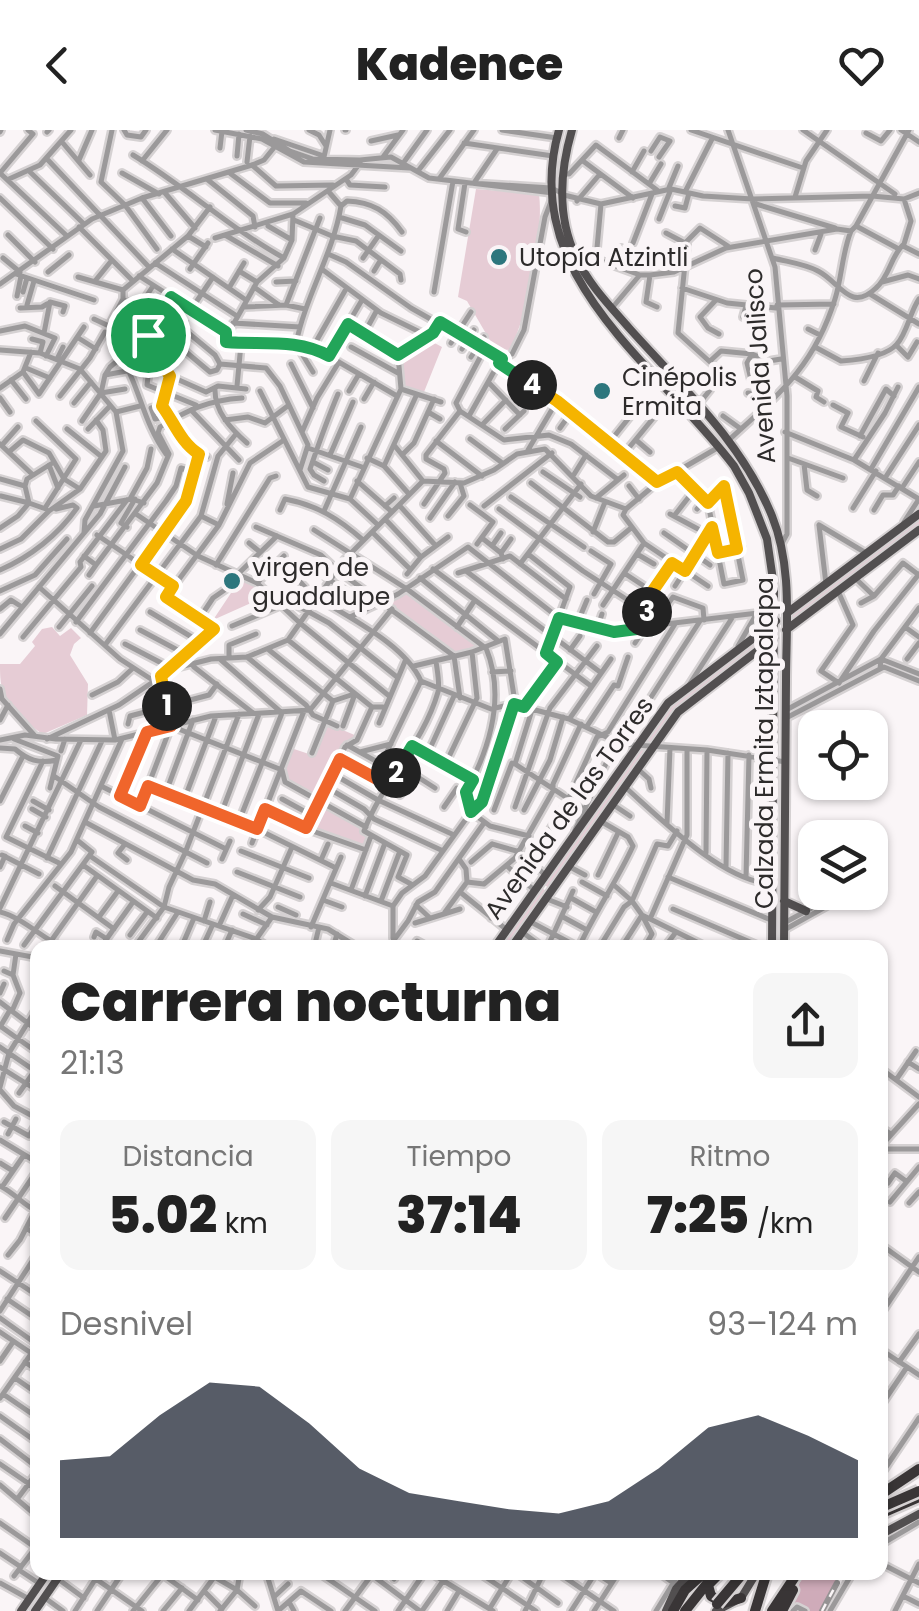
<!DOCTYPE html>
<html lang="es">
<meta charset="utf-8">
<style>
:root{--surface:#fff;--page:#f6f6f6;--text:#222;--muted:#767676;--accent:#111827}
body{margin:0;font-family:Poppins,sans-serif;background:var(--page);color:var(--text);height:100vh;display:flex;flex-direction:column;font-size:38px;white-space:nowrap}
*{box-sizing:border-box;margin:0}
p{font-size:32px;color:var(--muted)}
.icon{flex:none;width:55px;height:55px;fill:none;stroke:currentColor;stroke-width:2;stroke-linecap:round;stroke-linejoin:round}
.map{position:relative;flex:1;overflow:hidden}
.sheet{position:absolute;left:30px;top:810px;width:858px;height:640px;display:flex;flex-direction:column;background:var(--surface);border-radius:20px;box-shadow:0 2px 8px #0004}
.sheet>*{flex:none}
.tools{position:absolute;left:798px;top:580px;display:grid;gap:20px}
.tools a{display:grid;place-items:center;width:90px;height:90px;border-radius:20px;background:var(--surface);box-shadow:0 2px 8px #0004;font-size:50px}
.pin{position:absolute;display:grid;place-items:center;width:85px;height:85px;color:#fff;margin:-42px;border:5px solid #fff;border-radius:50%;box-shadow:0 2px 10px #0007}
.km{position:absolute;width:50px;height:50px;margin:-25px;border-radius:50%;background:#222;color:#fff;font-size:28px;line-height:50px;text-align:center}
.round{display:grid;place-items:center;flex:none;width:105px;height:105px;border-radius:20px;background:var(--page)}
.head{display:flex;align-items:center;justify-content:space-between;height:170px;padding:0 30px}
h1{font-size:55px;font-weight:800;line-height:75px}
.metrics{display:grid;grid-template-columns:repeat(3,1fr);gap:15px;height:170px;padding:10px 30px}
.metrics div{display:grid;align-content:center;border-radius:20px;background:var(--page);text-align:center}
.metrics b{font-size:50px;font-weight:800}
.metrics small{font-size:28px;font-weight:400}
.metrics p{font-size:28px}
.chart{height:280px;padding:20px 30px}
.chart p{display:flex;justify-content:space-between}
.chart svg{width:100%;height:180px;margin-top:10px;fill:var(--accent);opacity:.7}
header{display:flex;justify-content:space-between;align-items:center;height:130px;padding:0 30px;background:var(--surface);font-size:45px;font-weight:800}
.map>svg:first-child{display:block}
.green{fill:#e6ccd5}
.forest{fill:#cfabb9}
.lines{fill:none;stroke-linecap:round;stroke-linejoin:round}
.minor-casing{stroke:#d5d1d2;stroke-width:10}
.major-casing{stroke:#d5d1d2;stroke-width:12}
.highway-casing{stroke:#d5d1d2;stroke-width:15}
.minor{stroke:#9b999a;stroke-width:5}
.major{stroke:#524f50;stroke-width:8}
.highway{stroke:#393536;stroke-width:10}
.rail-casing{stroke:#969394;stroke-width:6}
.rail{stroke:#faf5f7;stroke-width:2.5;stroke-dasharray:8;stroke-linecap:butt}
.highway-bridge-casing{stroke:#d5d1d2;stroke-width:15;stroke-linecap:butt}
.highway-bridge{stroke:#393536;stroke-width:10}
.split-1-casing{stroke:#fff;stroke-width:20}
.split-2-casing{stroke:#fff;stroke-width:20}
.split-3-casing{stroke:#fff;stroke-width:20}
.split-4-casing{stroke:#fff;stroke-width:20}
.split-5-casing{stroke:#fff;stroke-width:20}
.split-1{stroke:#f5b400;stroke-width:12}
.split-2{stroke:#f0652b;stroke-width:12}
.split-3{stroke:#22a559;stroke-width:12}
.split-4{stroke:#f5b400;stroke-width:12}
.split-5{stroke:#22a559;stroke-width:12}
.poi-dot{fill:#2d767d;stroke:#faf5f7;stroke-width:4}
.labels{text-anchor:middle;dominant-baseline:central;stroke-width:10;stroke-linejoin:round;paint-order:stroke}
.poi-label{font-size:25px;fill:#2d2b2b;stroke:#faf5f7;text-anchor:start}
.street-label{font-size:25px;fill:#2d2b2b;stroke:#faf5f7}
</style>
<header><svg class="icon" aria-label="back" viewBox="0 0 24 24"><path d="M15 5l-7 7 7 7"/></svg>Kadence<svg class="icon" aria-label="heart" viewBox="0 0 24 24"><path d="M12 20l-8-8c-3-5 5-10 8-4 3-6 11-1 8 4z"/></svg></header>
<div class="map">
<svg width="919" height="1481" viewBox="0 0 919 1481">
<rect width="100%" height="100%" fill="#faf5f7"/>
<path class="green" d="M476,59L539,64C544,103 528,184 510,220L495,219L467,171L458,167Z
M429,210L442,217L424,262L403,256L398,226Z
M919,389V397L789,494L790,485Z
M232,445L256,455L260,462L251,473L213,490L231,463L227,458Z
M406,462L479,516L454,523L387,472Z
M772,496V507L680,577L653,614L643,612L674,570Z
M52,497L60,506L71,498L81,508L74,514L70,525L88,554L87,585L43,604C34,600 11,577 6,568C0,558 0,545 0,534H20L35,516L32,512L42,499Z
M326,593L357,606L346,613L319,671L285,650L282,638L291,618L312,625Z
M639,618L650,619L549,758L543,754Z
M320,672L366,697L371,706L365,719L309,697Z
M541,757L547,762L507,817L498,818Z"/>
<path class="forest" d="M805,1443H842L820,1481H784Z"/>
<g class="lines">
<defs>
<path id="minor" d="M28,0L33,4L0,43L67,106
M112,0L101,52L125,75L157,119
M124,0L127,5L141,7L146,0
M215,0L262,9L304,32L410,38
M246,0L263,4L290,21L313,29L360,30L391,27L429,48L553,63
M309,0L319,5L326,16
M345,0H346
M502,0L557,8
M691,0L803,38
M728,0L775,137L787,266V404L781,415
M803,0L895,64
M901,0L919,12
M0,2L1,0
M47,2L49,0
M866,3L881,11L890,0
M619,8L623,0
M274,9L324,26
M371,11L398,5
M62,12L90,45
M464,13L553,26
M220,18L222,1
M651,21L660,7L670,11L659,27
M133,25C186,57 231,99 284,128
M237,26L239,4
M324,27L330,0
M383,27L403,0
M47,29L148,136
M79,30L92,0
M142,31L167,0
M583,31L633,68
M247,32L250,6
M404,32L427,0
M252,35L276,56L333,55
M29,41L84,94
M418,41L450,0
M632,42L644,21
M122,43L159,64
M231,44L270,73H306
M563,44H569L596,15L657,60
M9,49L40,35L71,0
M346,49L350,55L385,57
M439,49L474,0
M208,50L253,86L255,97
M465,53L458,99L466,102
M470,53L551,58L564,64
M474,53L497,19
M649,54L661,34
M668,60L678,36
M328,61L341,76
M685,62L712,9
M165,63L195,98
M564,65L601,74L671,59L703,66L753,69L872,66L904,69L919,63
M795,67L806,31L827,0
M0,68L53,119
M142,68L171,106
M577,71L600,44
M601,74L596,129L640,145H650L674,142L726,118L837,99L851,101
M756,74L835,98
M341,76L347,71C372,72 387,81 402,102
M675,76L685,78L689,63
M293,84L292,110L284,128L257,152L224,211L313,217L397,266
M339,87L365,95L401,121
M659,89L671,59
M294,90L332,106L356,111L400,144L401,150
M268,96L292,110
M856,96L897,118
M79,97L133,151
M666,103L687,114L678,203L719,240L710,260L698,275
M8,105L35,132
M225,105L278,136
M188,106L206,117
M215,108L293,84L351,45L360,33
M686,112L700,98L728,116
M633,113L652,64
M903,116L919,124
M172,119L246,170
M815,120L821,104
M328,124L346,132L411,178L501,229
M3,128L20,142
M363,128L379,105
M773,128C788,132 805,134 818,141C840,152 850,183 876,158C890,146 891,125 904,114L911,91L904,69
M155,133L237,186
M614,136L621,118
M190,139L208,113
M323,140L381,183L428,206
M239,141L257,152
M374,141L380,131
M48,142L69,125
M16,144L94,170
M650,145L646,172L657,177
M139,146L227,202
M78,147L123,160
M213,147L180,196L215,225L220,234
M95,151L112,130
M276,152L296,151
M882,152L908,145L919,149
M0,154L92,89L142,68L252,35L264,30L277,14
M254,157L279,175
M229,158L244,133
M682,158L727,173L776,178
M23,162L27,148
M434,162L453,51
M870,164L919,194
M17,166L21,146
M171,167L144,210L170,246L206,262L218,256L246,259
M123,169L210,242L217,240L220,234L266,238L280,256L308,315L300,340
M716,170L700,187L708,198L719,204
M50,172L65,176L63,182
M27,175L34,151
M286,175L320,88
M777,175L834,174
M746,176L743,187L750,191
M244,177L286,175L305,179
M752,177L758,155
M20,178L42,177L47,174
M612,178L639,146
M138,179L153,156
M94,189L109,196L123,169V160L188,106L210,77
M233,193L300,197
M348,194L398,225
M808,199L820,205
M0,201L25,196L55,208L46,226
M365,202L377,180
M44,203L50,172
M32,209L43,212L40,223
M80,209L96,219
M451,213L471,182
M296,214C305,167 333,124 341,76
M296,214L313,242
M896,215L908,227L917,212
M313,217L346,159
M351,217L398,243
M815,217L841,231C856,230 886,227 897,214C907,203 910,182 919,169
M485,218L456,273L460,281L504,310L549,305L571,314L617,349
M462,219L474,200
M0,220L40,223L80,239L116,282L123,321L85,390L84,403
M121,226C140,258 143,292 166,324
M329,226L362,170
M471,227L484,207
M57,229L63,217
M710,231L721,221L752,224L769,231L781,229
M499,233L560,274L657,353
M291,234L313,278
M162,235L175,215
M26,238L50,248
M23,242L39,264L84,197
M105,245L110,237L129,221
M170,246L162,276C177,296 184,316 207,327
M795,247L818,261L816,267L824,272
M11,250L26,269
M751,250L747,233L752,224
M864,251L878,223
M489,253L520,285
M237,256L241,214
M0,258L23,242L31,222
M215,258C214,281 231,299 247,313
M401,259L441,272
M260,261L308,357L350,369L378,395
M349,261L359,244
M101,263L125,259
M748,263L759,264L767,276
M60,266L90,228L105,202L112,207
M0,268L10,282
M364,269L374,252
M74,273L91,252
M529,275L538,260
M833,275L848,283L841,297L863,307
M162,276L151,278L155,289L169,286
M191,280L239,330
M116,282L140,276
M428,282L440,289
M469,286L501,229L512,224L524,200L545,87L552,69
M723,286L741,299
M225,290L248,287L265,293L289,275
M36,291L76,329L45,378
M82,291L101,263L105,245L143,238L148,247L147,255L196,275
M482,295L506,270
M560,298L570,284
M67,299L102,327
M88,299L110,276
M505,299L524,281
M302,302L317,268L339,232
M785,302L854,330L919,369
M860,306L886,259L894,266
M470,309L501,332
M636,310L650,322
M729,310C778,265 814,237 835,169C842,147 842,123 851,101L856,96L909,0
M436,311L482,346
M0,314L33,345
M608,314L640,274
M2,315L18,297
M394,315L423,351
M308,318L362,337
M528,320L557,271
M10,321L23,310L49,323L64,349L80,359
M330,325L353,272
M402,325L414,313L434,269
M623,325L655,286L678,273
M367,328L384,336L409,364
M788,328L843,348
M854,330L885,283L898,257
M313,332L328,340
M804,334L807,360L817,366
M49,335L58,358
M384,336L417,264
M871,339L919,257
M543,342L580,367
M677,342L708,373L724,454L743,450L724,356
M573,346L586,325
M885,348L919,295
M0,349L25,356
M324,351L314,345L310,339C319,313 327,290 338,264
M357,351L392,382
M531,353L608,412H614L631,398
M25,356L27,349L54,332
M629,356L639,369
M902,358L919,332
M1,366L29,373L25,356
M511,367L584,417
M596,368L624,345
M130,369L147,338L151,319
M350,369L401,259L398,225L433,203L439,192
M708,373L727,353
M227,374L233,343
M424,374L445,343L444,339L426,329V325L460,281
M399,375L436,416
M470,375L493,392L477,414
M94,376L132,369L144,373
M385,376L394,368
M484,376L552,323
M853,378L876,341
M56,379L73,375L77,378
M499,379L583,441L657,489
M626,379L623,385L644,413L708,456
M626,379L657,353L719,317
M697,379L706,369
M280,380L285,369C317,375 339,389 363,410
M874,380L883,365H893L899,356
M324,381L361,297
M136,384L198,426L257,453L301,494L388,565
M670,384L698,399
M201,386L219,395
M448,386L464,366L460,353
M674,386L695,359
M430,388L455,352
M385,389L421,427
M904,392L919,369
M819,395L826,454
M819,395L866,423
M127,397L121,393L135,369
M256,397L321,425L337,440L454,526L460,568
M0,398L18,386L29,373L46,379
M314,400L407,459L483,516
M372,402L409,438
M593,402L605,372
M664,403L710,435
M97,405L173,456
M482,408L501,423L503,429
M249,413L260,422
M492,416L501,403
M0,419L21,409L49,381L80,359L106,321L103,300L96,290
M591,421L611,434L594,464
M501,423L511,409
M718,423L742,418
M528,424L570,457L546,523
M637,424L654,434
M84,426L96,435L157,353L169,324L158,303L160,297C187,280 209,270 242,268
M520,434L581,354
M216,435L270,348L276,346
M310,436L367,476
M433,439L591,556
M0,440C30,427 58,405 77,378
M466,441L600,542
M292,443C299,450 306,460 315,466C348,488 404,513 421,551
M458,443L510,426L566,469
M624,443L653,462
M407,444L421,427L448,407
M89,445L96,435
M237,445L277,406
M420,448L497,510
M855,448L874,466
M258,452L284,426
M675,456L711,400
M39,457L120,529L154,551
M0,461L35,445L67,409
M838,461L853,495L821,541L839,553L874,501L919,444
M285,465L298,476L329,493L397,547
M861,473L874,466L903,433L919,445
M603,475L644,413
M641,478L673,433
M0,479L11,470L22,477
M150,482L200,512
M350,487L398,464L468,417L559,488L607,501L775,481
M199,489L213,468L226,459L232,444
M657,489L673,467L703,478L704,490
M76,492L166,371L176,356L181,338L194,342
M577,494L587,470
M232,496L282,475
M59,497L92,456
M457,497L475,470
M905,497L919,507
M597,499L602,484
M140,500L185,524L194,537L253,583
M90,503L186,371L199,324
M0,504L100,384L125,337
M23,507L81,437L80,432L127,370
M288,510L372,577H383
M635,513L644,499
M125,514L171,538
M105,515L201,386L218,326L236,304
M738,516L757,483
M269,520L333,571
M570,520L580,506
M229,526V515L256,504
M247,527L306,575L313,585L337,596
M907,529L919,513
M221,530L282,583L239,691
M414,536L472,522L505,509L514,566
M170,537L214,500L166,467L219,395L250,333L284,310
M880,539L884,537L919,551
M492,542L511,541
M421,551L491,579L513,574L569,589L621,614L707,620L786,632
M689,555L732,488
M0,559L2,569L35,606
M92,565L118,552L132,539
M333,571L354,564
M523,577L557,531
M109,580L115,610
M786,580L881,529L919,544
M570,588L611,529
M786,588L880,539L881,529L919,478
M0,590L8,575
M379,593L406,529
M128,594L130,586L209,565L217,554
M171,596L282,640L285,652L366,697
M343,596L355,564
M587,596L614,555L618,556L628,527
M14,609L58,626L57,630
M47,609L119,575L172,539L211,529L247,527L288,510L345,429L423,351L464,353L494,340L517,324L545,319L591,366L626,379
M0,610L25,605L56,609L115,610L211,586L310,580L392,479
M621,614L700,491
M347,615L397,643
M412,617L473,650
M0,618L15,619C28,630 38,634 57,630
M61,621L65,609
M360,622L391,614
M312,623L333,571
M427,625L454,566
M340,629L386,654
M43,631L6,707L59,733
M381,634L421,551
M515,634L590,683
M445,635L477,568L472,522
M402,637L435,658
M638,639L649,649L651,658
M333,644L378,670L454,705
M54,646L99,677L207,733
M148,656L257,699L336,738
M103,657L226,719
M326,657L364,679L374,689L441,720
M625,657C661,689 721,750 771,754
M50,658L57,630
M166,662L193,590
M400,665L415,645
M120,666L146,604
M282,669L313,686
M184,670L216,586
M0,671L22,628
M33,671L49,680
M612,674L630,686
M140,677L171,596L161,546
M444,677L457,658L466,662
M515,677L550,578L597,516
M32,679L46,687
M265,679L304,698L366,720
M494,680L512,633L515,634L532,580
M524,680L550,630L563,587
M471,682L466,662C490,618 506,567 486,518
M471,682L490,696L529,706
M221,684L259,584
M85,692L193,750L215,754L272,787L328,799L359,818
M667,693L670,618
M25,696L38,703
M308,697L345,617L357,610L372,577
M575,700L616,612
M252,713L304,581
M125,714L118,723L127,730
M492,714L520,722L544,744
M241,721L309,748
M706,723L707,620
M2,725L39,744
M90,726L164,777L256,809L270,818
M47,728L102,611
M222,729L230,711
M459,729L466,739L467,752
M321,730L328,714
M531,730L567,672L597,607L608,602L675,494
M471,732L492,714
M83,735L157,788
M507,736L534,760
M0,737L5,726
M570,737L585,745
M726,737L728,623
M237,742L300,767
M598,745L618,703
M668,747L771,790
M746,747L749,625
M870,747L873,751L870,753
M467,752L484,754L515,728L553,661V654L581,594
M582,752L607,766
M331,753L393,776
M411,754L398,747L407,725L364,701C383,651 423,614 438,562C440,553 437,540 436,531
M55,756L114,799
M615,756L632,771L642,785L709,818
M351,760L371,706
M460,762L507,800
M365,766L385,713
M571,768L596,782
M547,769L567,777
M323,770L342,777
M381,771L400,721
M416,775L430,788
M393,776L402,763L425,746L471,682L482,672L513,574
M393,776V808
M278,777L296,785
M0,778L81,610
M673,779L764,818
M258,780L270,767L292,717
M0,782C23,788 42,808 64,818
M445,782L467,752
M243,784L267,795
M99,787L118,761
M563,787L587,800
M491,788L498,780L499,771
M650,789L687,705V619
M204,791L210,772
M529,791L580,818
M415,793L460,779
M784,793L841,762
M219,796L233,765
M311,797L341,727
M784,800L852,762
M522,802L544,818
M130,805L147,782
M94,807L96,802L107,809
M7,810L14,794L71,722L122,609
M51,811L97,746
M139,811L164,777L169,757L185,723L239,584
M103,814L133,772
M24,815L92,722L77,710
M579,817C595,782 617,751 633,716L628,707L602,692
M155,818L178,782
M181,818L194,788
M202,818L213,794
M224,818L232,800
M250,818L272,787
M314,818L319,797
M333,818L337,804
M388,818L408,791L418,772L435,762L484,693
M412,818L417,811L430,818
M547,818L573,761
M599,818L624,777L632,771L657,714L668,716L677,701
M621,818L642,785L652,804L644,818
M664,818L676,802
M0,821L38,828
M4,841L13,845
M35,847L38,848
M0,863L4,854
M0,872L38,901
M12,881L20,863L13,845L16,824
M0,896L38,923
M0,897L10,880
M0,917L38,943
M908,932L919,939
M0,937L35,959
M880,938L919,967
M896,950L916,921
M0,957L9,923L38,876
M0,960L14,976L38,989
M19,963L38,936
M4,992L29,1006L38,991
M880,997L891,1004
M8,1004L16,989
M0,1010L38,1033
M880,1017L919,974
M880,1019H919
M0,1033L13,1041
M888,1053L895,1043L906,1051
M0,1056C13,1062 25,1076 35,1080
M2,1057L24,1025
M890,1072L919,1037
M909,1073L919,1062
M5,1088L38,1039
M26,1098L38,1106
M880,1114L919,1142
M8,1125L20,1110L38,1075
M0,1141L38,1166
M7,1169L38,1190
M0,1181L38,1122
M880,1185L919,1127
M0,1188L38,1215
M0,1202L31,1223
M880,1219L919,1245
M0,1231L13,1212
M25,1232L38,1241
M899,1232L919,1204
M15,1248L38,1264
M3,1264L38,1288
M0,1268L38,1214
M880,1277L907,1237
M0,1286L38,1313
M0,1309L38,1338
M0,1334L38,1360
M882,1343L919,1288
M0,1355L38,1387
M18,1368L38,1341
M0,1393L36,1418
M880,1415L919,1392
M0,1423L21,1437
M880,1433L919,1453
M19,1440L40,1454
M86,1442L142,1481
M206,1442L237,1460L255,1476
M266,1442L278,1481
M318,1442L375,1481
M368,1442L420,1481
M429,1442L493,1481
M478,1442L536,1481
M515,1442L558,1473
M557,1442L614,1481
M594,1442L611,1453
M658,1442L672,1452
M162,1444L198,1470
M14,1446L36,1417
M58,1449L84,1468
M394,1449L399,1442
M0,1453L29,1469
M204,1461L222,1479
M903,1466L919,1474
M274,1467L288,1454
M45,1468L63,1481
M289,1472L294,1481
M490,1478L512,1442
M75,1481L100,1442
M97,1481L123,1442
M133,1481L162,1445
M163,1481L182,1458
M189,1481L218,1442
M220,1481L237,1460L240,1442
M278,1481L301,1461L331,1481
M345,1481L373,1443
M398,1481L425,1442
M422,1481L443,1451
M447,1481L459,1461
M525,1481L544,1442
M571,1481L596,1442
M594,1481L619,1442
M656,1481L680,1442
M793,1481L797,1477L805,1481
M830,1481L853,1442
M895,1481L919,1434"/>
<path id="major" d="M559,0C517,146 657,234 734,336L749,363L767,409L774,457L772,818
M572,0C560,41 557,87 576,127C589,155 610,176 630,199C682,257 742,312 772,386C793,438 786,496 786,551C786,640 785,729 784,818
M787,483L919,384
M786,500L919,400
M784,771L806,781
M494,818L668,573L776,491
M511,818L678,582L774,508
M880,1405L919,1384
M21,1481L48,1442
M35,1481L62,1442
M666,1481L676,1459L691,1442
M716,1481L741,1468L757,1442"/>
<path id="highway" d="M880,1365L919,1339
M880,1384L919,1367
M721,1442L708,1455L711,1466L724,1473L741,1468
M673,1481L685,1460L705,1442
M685,1481L709,1451
M755,1481L767,1442
M772,1481L798,1442
M782,1481L793,1460"/>
</defs>
<use href="#minor" class="minor-casing"/>
<use href="#major" class="major-casing"/>
<use href="#highway" class="highway-casing"/>
<use href="#minor" class="minor"/>
<use href="#major" class="major"/>
<use href="#highway" class="highway"/>
<defs>
<path id="rail" d="M822,1481L837,1453"/>
</defs>
<use href="#rail" class="rail-casing"/>
<use href="#rail" class="rail"/>
<defs>
<path id="highway-bridge" d="M880,1378L919,1361
M717,1474L744,1442"/>
</defs>
<use href="#highway-bridge" class="highway-bridge-casing"/>
<use href="#highway-bridge" class="highway-bridge"/>
</g>
<g class="lines">
<defs>
<path id="split-1" d="M148,205L144,210L170,246L162,276C174,292 181,313 199,324L186,371L141,435L173,456L166,467L214,499L161,546L167,576"/>
<path id="split-2" d="M167,576L171,596L147,602L120,666L140,676L148,656L257,699L265,679L306,698L340,629L386,654L396,643"/>
<path id="split-3" d="M396,643L412,616L473,650L466,662L471,682L482,672L514,574L524,577L557,532L546,523L559,488L614,502L652,497L657,489L647,482"/>
<path id="split-4" d="M532,255L557,271L657,352L677,342L708,373L724,356L737,419L718,423L712,397L685,441L672,433L641,478L647,482"/>
<path id="split-5" d="M148,205L171,167L226,202V212C261,215 297,208 329,226L348,194L398,225L433,203L440,192L502,229L499,233L532,255"/>
</defs>
<use href="#split-1" class="split-1-casing"/>
<use href="#split-2" class="split-2-casing"/>
<use href="#split-3" class="split-3-casing"/>
<use href="#split-4" class="split-4-casing"/>
<use href="#split-5" class="split-5-casing"/>
<use href="#split-1" class="split-1"/>
<use href="#split-2" class="split-2"/>
<use href="#split-3" class="split-3"/>
<use href="#split-4" class="split-4"/>
<use href="#split-5" class="split-5"/>
</g>
<g class="poi-dot">
<circle cx="499" cy="127" r="10"/>
<circle cx="602" cy="261" r="10"/>
<circle cx="232" cy="451" r="10"/>
</g>
<g class="labels">
<g class="poi-label">
<text x="519" y="127">Utopía Atzintli</text>
<text x="622" y="247">Cinépolis<tspan x="622" dy="29">Ermita</tspan></text>
<text x="252" y="437">virgen de<tspan x="252" dy="29">guadalupe</tspan></text>
</g>
<g class="street-label">
<text transform="translate(760 236) rotate(-94)">Avenida Jalisco</text>
<text transform="translate(764 613) rotate(-90)">Calzada Ermita Iztapalapa</text>
<text transform="translate(569 678) rotate(-54)">Avenida de las Torres</text>
</g>
</g>
</svg>
<div class="tools">
<a><svg class="icon" aria-label="locate" viewBox="0 0 24 24"><circle cx="12" cy="12" r="6"/><path d="M12 2v4M12 18v4M2 12h4M18 12h4"/></svg></a>
<a><svg class="icon" aria-label="layers" viewBox="0 0 24 24"><path d="M12 4l9 5-9 5-9-5zM3 14l9 5 9-5"/></svg></a>
</div>
<div class="pin" style="left:148px;top:205px;background:#1e9e55"><svg class="icon" aria-label="arrive" viewBox="0 0 24 24"><path d="M6 21V4h12l-3 4 3 4H6"/></svg></div>
<b class="km" style="left:167px;top:576px">1</b>
<b class="km" style="left:396px;top:643px">2</b>
<b class="km" style="left:647px;top:482px">3</b>
<b class="km" style="left:532px;top:255px">4</b>
<section class="sheet">
<div class="head"><div><h1>Carrera nocturna</h1><p>21:13</p></div><a class="round"><svg class="icon" aria-label="share" viewBox="0 0 24 24"><path d="M12 15V3M7 8l5-5 5 5M5 13v7h14v-7"/></svg></a></div>
<div class="metrics">
<div><p>Distancia</p><b>5.02<small> km</small></b></div>
<div><p>Tiempo</p><b>37:14</b></div>
<div><p>Ritmo</p><b>7:25<small> /km</small></b></div>
</div>
<div class="chart"><p><span>Desnivel</span>93–124 m</p>
<svg viewBox="0 0 160 44" preserveAspectRatio="none"><path d="M0 44V25L10 24L20 14L30 6L40 7L50 16L60 27L70 33L80 35L90 37L100 38L110 35L120 27L130 17L140 14L150 19L160 25V44z"/></svg>
</div>
</section>
</div>
